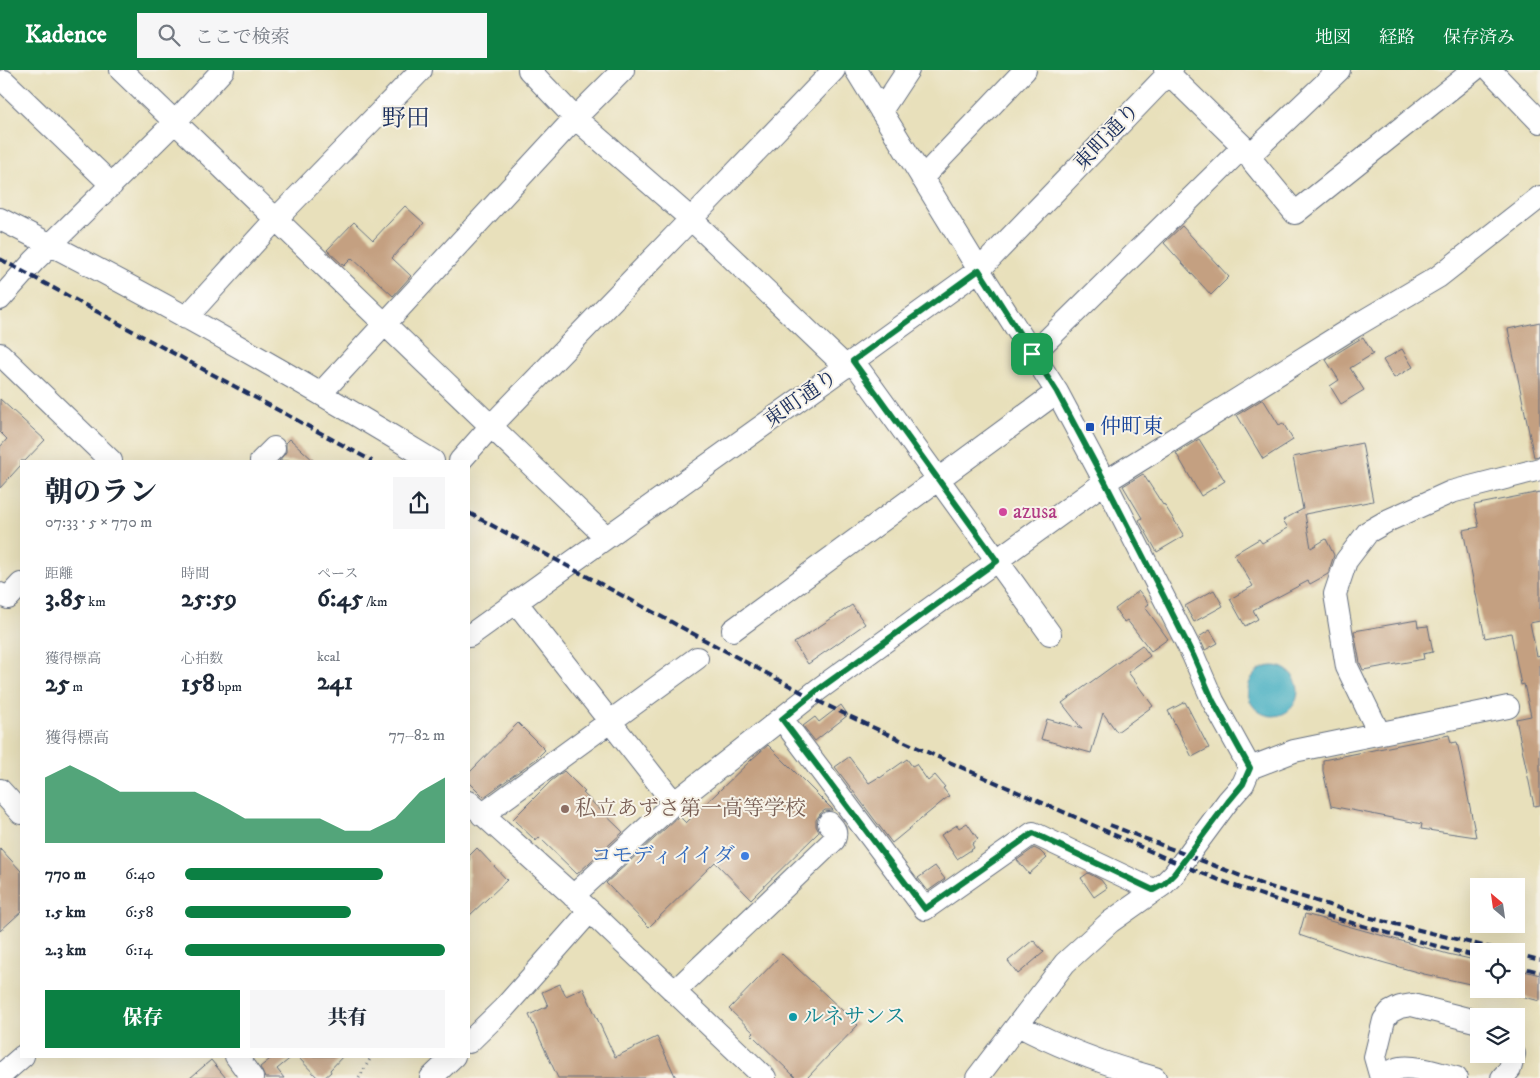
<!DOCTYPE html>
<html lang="ja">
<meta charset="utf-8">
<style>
:root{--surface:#fff;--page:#f6f6f7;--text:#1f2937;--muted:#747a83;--accent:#0b8043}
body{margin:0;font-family:"IM FELL DW Pica","Noto Serif JP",serif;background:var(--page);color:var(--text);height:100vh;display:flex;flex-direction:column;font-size:19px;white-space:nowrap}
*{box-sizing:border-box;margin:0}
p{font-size:16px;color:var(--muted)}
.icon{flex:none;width:28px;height:28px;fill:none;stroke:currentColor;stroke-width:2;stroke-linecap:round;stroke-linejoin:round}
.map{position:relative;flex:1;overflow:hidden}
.details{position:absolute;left:20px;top:390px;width:450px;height:598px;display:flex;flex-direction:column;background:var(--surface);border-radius:0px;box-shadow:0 5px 20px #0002}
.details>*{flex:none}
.needle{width:32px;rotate:331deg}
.fabs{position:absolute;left:1470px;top:808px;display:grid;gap:10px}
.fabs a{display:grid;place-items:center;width:55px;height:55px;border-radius:0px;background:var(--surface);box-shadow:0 5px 20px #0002;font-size:25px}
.pin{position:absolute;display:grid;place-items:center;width:42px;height:42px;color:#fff;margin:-21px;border-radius:10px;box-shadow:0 2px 8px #0006}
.round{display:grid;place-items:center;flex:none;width:52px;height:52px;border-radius:0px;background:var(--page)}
.summary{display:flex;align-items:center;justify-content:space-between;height:85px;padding:0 25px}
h1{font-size:28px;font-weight:800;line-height:38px}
.metrics{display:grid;grid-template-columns:repeat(3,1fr);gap:8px;height:85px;padding:5px 25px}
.metrics div{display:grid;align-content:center}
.metrics b{font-size:25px;font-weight:800}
.metrics small{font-size:14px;font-weight:400}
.metrics p{font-size:14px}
.chart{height:140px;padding:10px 25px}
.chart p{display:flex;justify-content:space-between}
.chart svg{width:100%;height:90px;margin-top:5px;fill:var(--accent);opacity:.7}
.action{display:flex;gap:10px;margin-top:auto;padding:10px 25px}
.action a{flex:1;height:58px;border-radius:0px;background:var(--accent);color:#fff;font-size:20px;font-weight:800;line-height:58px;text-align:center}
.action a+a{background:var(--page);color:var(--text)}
ul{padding:0 25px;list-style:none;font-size:16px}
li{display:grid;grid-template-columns:80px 60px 1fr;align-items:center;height:38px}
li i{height:12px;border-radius:6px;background:var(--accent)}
header{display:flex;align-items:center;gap:30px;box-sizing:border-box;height:70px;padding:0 25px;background:var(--accent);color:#fff}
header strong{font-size:24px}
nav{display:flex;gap:28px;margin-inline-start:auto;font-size:18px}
.search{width:350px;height:45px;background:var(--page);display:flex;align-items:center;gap:12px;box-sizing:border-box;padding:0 18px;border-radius:0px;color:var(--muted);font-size:19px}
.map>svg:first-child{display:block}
.water{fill:#44afc2;stroke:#306f90}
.building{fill:#c4a081}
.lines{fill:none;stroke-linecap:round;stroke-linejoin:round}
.minor-casing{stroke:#636d7f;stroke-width:24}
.path{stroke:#636d7f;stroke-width:3;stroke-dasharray:1 4;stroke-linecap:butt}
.minor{stroke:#fff;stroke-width:22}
.rail{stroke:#1b2f5e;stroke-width:4;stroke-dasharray:8 4;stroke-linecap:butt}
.route-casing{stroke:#fff;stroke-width:10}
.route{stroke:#0b8043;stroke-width:6}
.transit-dot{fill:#1a4fb4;stroke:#f7f3e8;stroke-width:2}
.hotel-dot{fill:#d1479c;stroke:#f7f3e8;stroke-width:2}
.education-dot{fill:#8d6e63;stroke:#f7f3e8;stroke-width:2}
.shop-dot{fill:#3f7fe0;stroke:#f7f3e8;stroke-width:2}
.culture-dot{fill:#0f9aa8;stroke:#f7f3e8;stroke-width:2}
.labels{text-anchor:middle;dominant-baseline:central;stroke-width:4;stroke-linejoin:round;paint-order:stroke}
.street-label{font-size:21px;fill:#1b2f5e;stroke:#f7f3e8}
.transit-label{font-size:21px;fill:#164399;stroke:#f7f3e8;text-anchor:start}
.hotel-label{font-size:21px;fill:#b23c85;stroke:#f7f3e8;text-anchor:start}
.education-label{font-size:21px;fill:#785e54;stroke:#f7f3e8;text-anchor:start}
.shop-label{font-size:21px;fill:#366cbe;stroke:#f7f3e8;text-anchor:end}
.culture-label{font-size:21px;fill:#0d838f;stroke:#f7f3e8;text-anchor:start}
.quarter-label{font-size:24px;fill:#1b2f5e;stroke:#f7f3e8}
</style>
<header>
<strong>Kadence</strong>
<div class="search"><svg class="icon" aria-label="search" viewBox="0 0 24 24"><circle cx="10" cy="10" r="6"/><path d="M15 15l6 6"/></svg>ここで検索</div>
<nav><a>地図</a><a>経路</a><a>保存済み</a></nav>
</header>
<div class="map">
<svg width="1540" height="1008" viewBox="0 0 1540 1008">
<rect width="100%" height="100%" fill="#f7f3e8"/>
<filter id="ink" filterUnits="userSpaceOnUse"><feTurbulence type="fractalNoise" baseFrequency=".02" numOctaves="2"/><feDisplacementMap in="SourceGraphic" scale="10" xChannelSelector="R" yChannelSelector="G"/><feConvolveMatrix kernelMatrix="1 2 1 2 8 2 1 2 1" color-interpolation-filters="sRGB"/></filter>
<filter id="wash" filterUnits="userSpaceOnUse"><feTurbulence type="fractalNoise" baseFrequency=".0096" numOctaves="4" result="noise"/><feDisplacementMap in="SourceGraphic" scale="20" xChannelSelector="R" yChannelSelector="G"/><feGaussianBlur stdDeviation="1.12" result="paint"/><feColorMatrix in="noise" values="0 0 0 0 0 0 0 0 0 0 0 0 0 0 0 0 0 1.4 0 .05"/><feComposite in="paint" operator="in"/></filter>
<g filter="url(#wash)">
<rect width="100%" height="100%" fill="#e8e0bb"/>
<path class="water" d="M1248 621a25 25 0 1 1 50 0a25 25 0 1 1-50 0Z"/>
<g id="blocks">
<path class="building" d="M405,136L424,153L392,188L411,206L393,226L352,188L344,196L327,180L354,152L373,170Z
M1182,156L1229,207L1211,225L1164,173Z
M1540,252V386L1534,387L1508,259Z
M1363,267L1373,284L1350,298L1364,320L1341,334L1330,316L1339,310L1326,290Z
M1402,279L1413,297L1394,308L1383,290Z
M0,329L45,370L25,391H21V395L0,418V377L7,369L0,362Z
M1263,329L1279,355L1283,353L1293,370L1263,389L1237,345Z
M290,369L314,391H279L286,382V373Z
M1199,369L1225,411L1201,426L1176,383Z
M1362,373L1373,431L1305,444L1311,478L1326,469L1334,485L1328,504L1310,514L1308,511L1253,540L1258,549L1245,556L1230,529L1253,516L1234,484L1259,469L1262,473L1288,458L1283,450L1303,439L1293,387Z
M1143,404L1163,435L1164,434L1184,466L1157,482L1139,450L1142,448L1123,416Z
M1540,422V551L1530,553L1537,586L1540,585V735L1534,736L1516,649L1531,646L1524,614L1521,615L1511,563L1485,568L1463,460L1479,457L1474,435Z
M1214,520L1223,536L1194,552L1185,536Z
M1139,521L1149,534L1145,537L1168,569L1151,581L1127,550L1124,552L1115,539Z
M852,535L865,554L808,594L794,573Z
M1417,550L1418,557L1428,556L1433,582L1423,584L1424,589L1363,600L1360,593L1354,561Z
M1210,560L1218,573L1205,580L1199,567Z
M1142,575L1150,586L1128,602L1153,636L1117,662L1103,643L1091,683L1041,669L1047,649L1082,659L1062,633Z
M1185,632L1209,678L1192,687L1168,641Z
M841,635L848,645L815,671L803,656L815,647L819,652Z
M518,653L545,680L536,689L484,727L469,712V703Z
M1449,665L1451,673L1457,672L1476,767L1421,759L1422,754L1331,736L1323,701V690Z
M768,675L833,740H825L820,744L816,750V756L819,762L751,829L715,792L649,857L606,813L679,746L686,753L752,689Z
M849,687L869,713L879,707L880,708L907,689L912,696L916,694L928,711L935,705L945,717L943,718L949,726L892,773L835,697Z
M564,701L585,722L583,723L623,762L577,804L539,767L536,771L513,749L551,711Z
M967,753L978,769L972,774L974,778L957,789L941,765L957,755L959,758Z
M0,778L21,801V842L0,861Z
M477,778L507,810L469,846V786Z
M1034,778L1040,781L1047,788L1029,804L1017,790Z
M935,796L945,809L928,821L918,808Z
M1088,803L1101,810L1107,818L1094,827L1081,808Z
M1305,844L1448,884L1479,891V916L1424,904L1360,886L1299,865Z
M1033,870L1044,882L1018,904L1008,891Z
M782,884L858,955L807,1008H796L752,965L754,963L729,939Z
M1516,899L1540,905V931L1516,925Z
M560,914L566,926L583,918L615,987L657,967L676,1008H558L529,945L548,936L542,922Z
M274,986H293L277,999L284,1008H265L260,997Z
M297,986H343L330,1000L331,1002L324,1008H318Z
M211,990L226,1008H190Z"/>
</g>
</g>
<g filter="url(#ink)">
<use href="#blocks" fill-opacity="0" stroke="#636d7f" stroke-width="1"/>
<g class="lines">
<defs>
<path id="minor" d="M121,0L606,467
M529,0L575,48L691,149L846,297
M856,0L979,200L1057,322L1105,412L1193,585L1213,631L1250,698
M1165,0L1251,84L1253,92L1295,143L1474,0
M1490,0L1540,52
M4,11L112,115
M881,41L908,0
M1251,84L1339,0
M922,108L1025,0
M0,149C148,223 292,305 433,391
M0,229L34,191L175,52L223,0
M186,248L276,149L421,0
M0,284L111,391
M1033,284L1243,77
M853,291L1050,564
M321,323L575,48L623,0
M261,391L274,378
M460,391L491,356L691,149L834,0
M0,524L8,528L21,514
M516,532L674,733
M733,560L1057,322
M469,566L853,291L979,200L1172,0
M782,649L925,839L1033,763L1153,820
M1379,663L1347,597L1335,524L1346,491L1368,462L1389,450L1451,422L1540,399
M0,720L21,743
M469,732L590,841L765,1008
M482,745L697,588
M573,826L674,733L819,619L1105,412L1355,256L1438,207L1540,127
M674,922L834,770C837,762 835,759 829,753
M1018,955C1061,978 1107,995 1155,1008
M469,972L504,938L590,841
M236,986L252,1008
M0,1006L23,986
M431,1008L454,986
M977,1008L1065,893L1110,852L1164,814L1174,804L1228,731L1243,714L1250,698L1294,681L1508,637
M1381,1008L1375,987L1384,950L1390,942L1400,937L1412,935L1479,952
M1382,1008C1388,1004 1393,999 1400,998C1415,995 1440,1004 1456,1008
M1502,1008L1510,999L1514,984"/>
</defs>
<use href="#minor" class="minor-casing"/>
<path class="path" d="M359,1008L370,989"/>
<use href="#minor" class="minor"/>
<path class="rail" d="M0,189L372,391
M469,443L820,632C904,673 990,710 1075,747C1133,773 1190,801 1250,821C1325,847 1402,867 1479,887
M1110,755L1264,815L1371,848L1504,881
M1516,884L1540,890
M1516,896L1540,902"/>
</g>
</g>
<g class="lines" filter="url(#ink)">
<defs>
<path id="route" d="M979,200L1057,322L1105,412L1164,527L1193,585L1213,631L1250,698L1243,714L1228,732L1174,804L1164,814L1153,820L1033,763L925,839L782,649L819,619L997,491L853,291Z"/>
</defs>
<use href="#route" class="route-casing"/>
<use href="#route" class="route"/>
</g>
<rect class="transit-dot" x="1085" y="352" width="10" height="10" rx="2.5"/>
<circle class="hotel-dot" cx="1003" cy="442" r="5"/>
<circle class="education-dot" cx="565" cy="739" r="5"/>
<circle class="shop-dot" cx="745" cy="786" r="5"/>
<circle class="culture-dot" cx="793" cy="947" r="5"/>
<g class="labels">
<g class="street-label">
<text transform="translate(1107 67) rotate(-46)">東町通り</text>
<text transform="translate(801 329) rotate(-35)">東町通り</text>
</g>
<g class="transit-label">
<text x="1100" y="357">仲町東</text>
</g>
<g class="hotel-label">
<text x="1013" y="442">azusa</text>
</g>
<g class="education-label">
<text x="575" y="739">私立あずさ第一高等学校</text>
</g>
<g class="shop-label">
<text x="735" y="786">コモディイイダ</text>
</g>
<g class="culture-label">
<text x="803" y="947">ルネサンス</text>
</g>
<g class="quarter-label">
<text x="406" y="49">野田</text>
</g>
</g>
</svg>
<div class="fabs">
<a><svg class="needle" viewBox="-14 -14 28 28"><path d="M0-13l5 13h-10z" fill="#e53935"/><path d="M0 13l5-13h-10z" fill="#747a83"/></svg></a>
<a><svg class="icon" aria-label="locate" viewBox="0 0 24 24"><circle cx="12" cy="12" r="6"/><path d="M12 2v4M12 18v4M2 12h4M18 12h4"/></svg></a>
<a><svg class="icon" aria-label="layers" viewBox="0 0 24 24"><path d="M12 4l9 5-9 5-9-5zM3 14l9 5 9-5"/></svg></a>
</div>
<div class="pin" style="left:1032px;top:284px;background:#1e9e55"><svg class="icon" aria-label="arrive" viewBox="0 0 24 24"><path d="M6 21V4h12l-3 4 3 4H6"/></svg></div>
<section class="details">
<div class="summary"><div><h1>朝のラン</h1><p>07:33 · 5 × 770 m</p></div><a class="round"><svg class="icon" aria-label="share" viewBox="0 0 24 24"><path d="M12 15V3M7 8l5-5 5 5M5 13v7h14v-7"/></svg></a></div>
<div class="metrics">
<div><p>距離</p><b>3.85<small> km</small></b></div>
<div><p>時間</p><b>25:59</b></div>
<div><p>ペース</p><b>6:45<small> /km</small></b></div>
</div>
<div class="metrics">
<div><p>獲得標高</p><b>25<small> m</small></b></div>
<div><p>心拍数</p><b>158<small> bpm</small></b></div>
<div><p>kcal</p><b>241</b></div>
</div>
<div class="chart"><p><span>獲得標高</span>77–82 m</p>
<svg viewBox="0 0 160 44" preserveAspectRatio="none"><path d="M0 44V12L10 6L20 12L30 19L40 19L50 19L60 19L70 25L80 32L90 32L100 32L110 32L120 38L130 38L140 32L150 19L160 12V44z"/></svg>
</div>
<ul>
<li><b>770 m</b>6:40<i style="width:76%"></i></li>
<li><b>1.5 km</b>6:58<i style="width:64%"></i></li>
<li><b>2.3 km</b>6:14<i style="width:100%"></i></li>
</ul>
<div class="action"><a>保存</a><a>共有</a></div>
</section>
</div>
